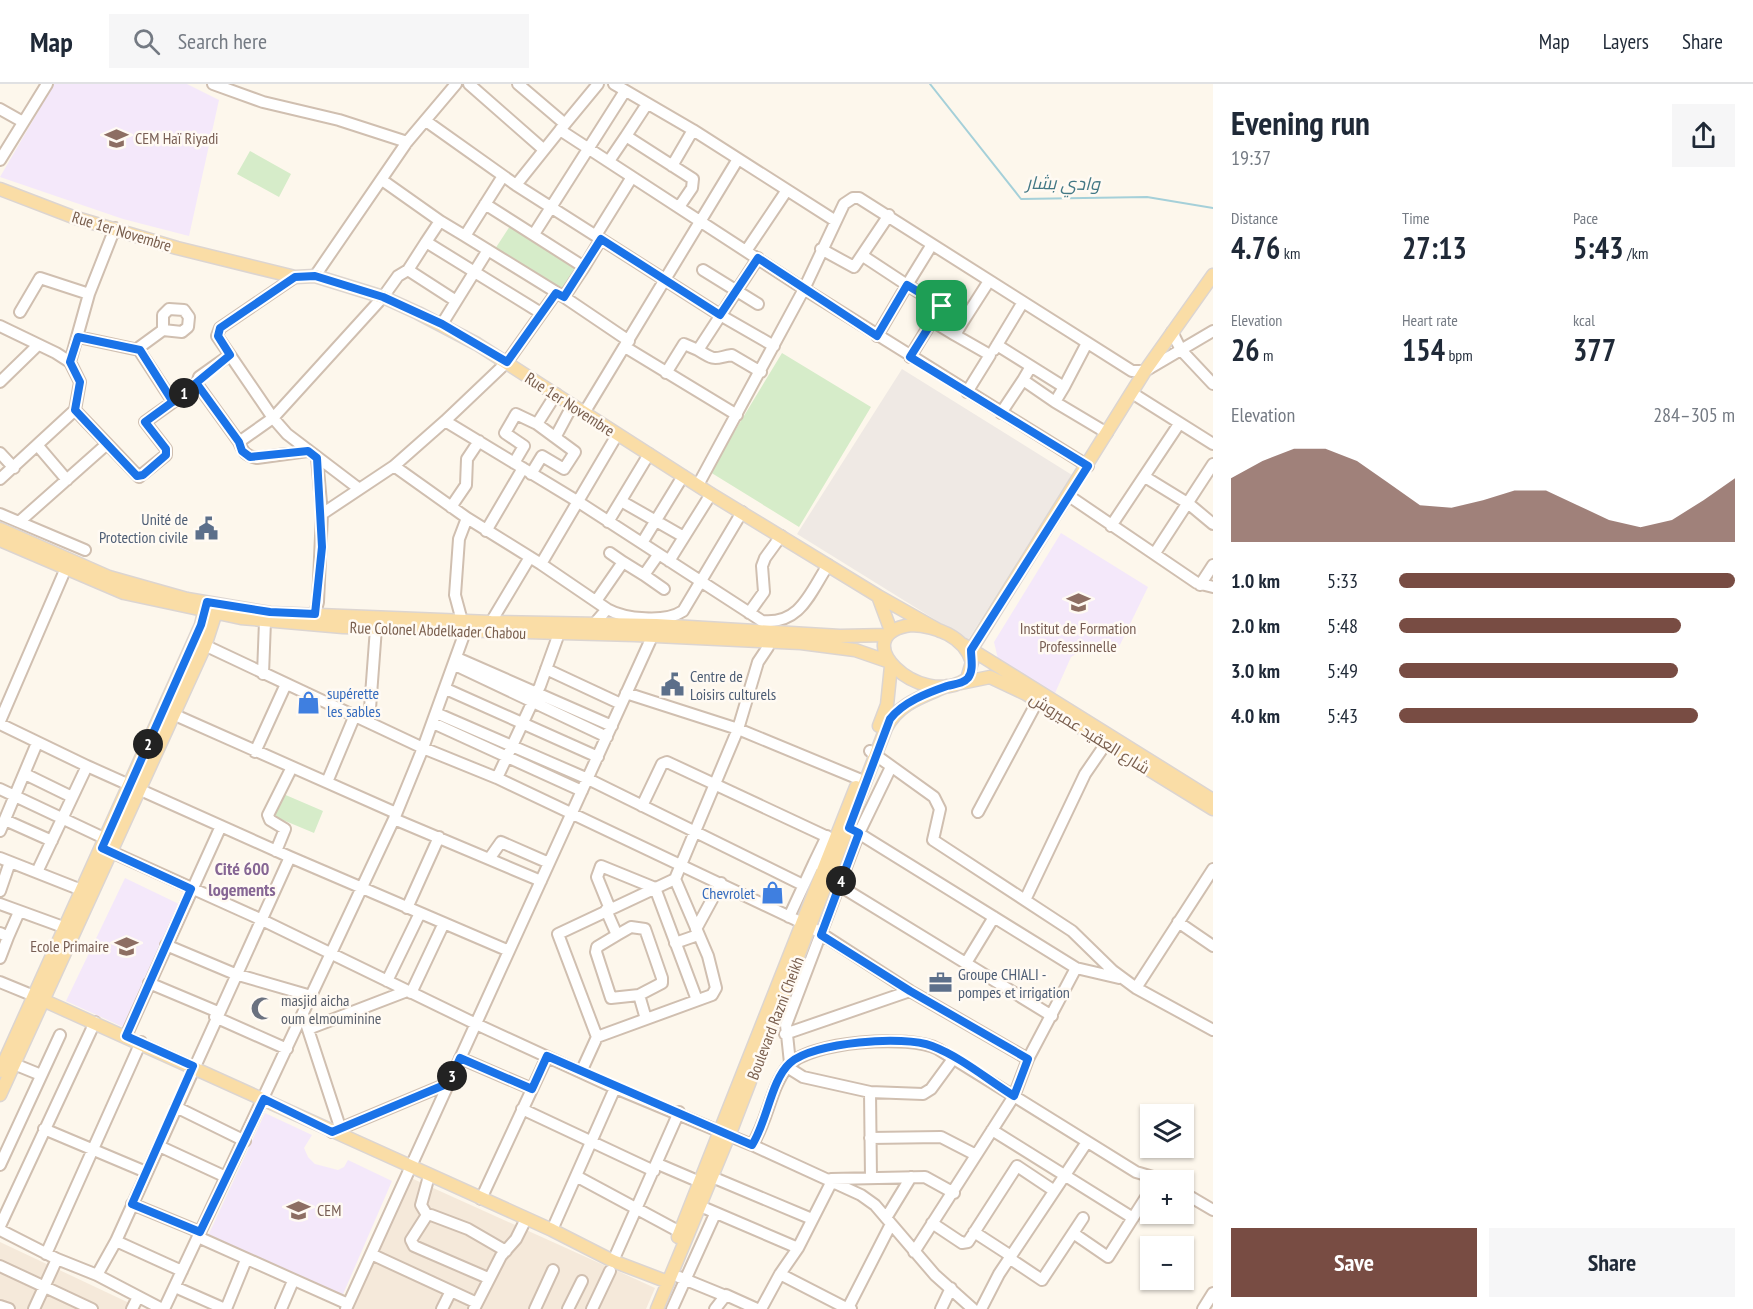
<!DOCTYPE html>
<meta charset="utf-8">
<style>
:root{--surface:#fff;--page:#f6f6f7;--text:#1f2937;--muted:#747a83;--line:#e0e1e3;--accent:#784c43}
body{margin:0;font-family:"PT Sans Narrow",Cairo,sans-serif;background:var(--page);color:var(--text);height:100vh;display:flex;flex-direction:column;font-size:22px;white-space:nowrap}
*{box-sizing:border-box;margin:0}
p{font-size:20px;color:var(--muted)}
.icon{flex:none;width:33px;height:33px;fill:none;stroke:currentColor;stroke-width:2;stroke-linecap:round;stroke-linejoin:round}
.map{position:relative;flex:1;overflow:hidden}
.side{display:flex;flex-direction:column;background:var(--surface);width:540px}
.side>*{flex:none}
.controls{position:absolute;left:1140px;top:1020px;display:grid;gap:12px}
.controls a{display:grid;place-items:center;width:54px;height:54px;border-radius:0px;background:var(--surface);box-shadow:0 2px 4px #0004;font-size:30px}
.pin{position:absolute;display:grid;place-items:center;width:51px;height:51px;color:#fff;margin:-26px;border-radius:12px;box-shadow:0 3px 9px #0006}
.km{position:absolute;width:30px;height:30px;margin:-15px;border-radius:50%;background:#222;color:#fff;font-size:16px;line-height:30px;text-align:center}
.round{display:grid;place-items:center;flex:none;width:63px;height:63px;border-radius:0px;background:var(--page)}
.headline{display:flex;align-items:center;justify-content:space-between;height:102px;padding:0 18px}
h1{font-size:33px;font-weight:800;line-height:45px}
.metrics{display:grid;grid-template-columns:repeat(3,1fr);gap:9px;height:102px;padding:6px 18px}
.metrics div{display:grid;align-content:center}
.metrics b{font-size:30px;font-weight:800}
.metrics small{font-size:16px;font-weight:400}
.metrics p{font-size:16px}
.chart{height:168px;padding:12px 18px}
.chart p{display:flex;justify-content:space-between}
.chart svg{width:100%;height:108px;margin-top:6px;fill:var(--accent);opacity:.7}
.primary-button{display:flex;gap:12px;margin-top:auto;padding:12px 18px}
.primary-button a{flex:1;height:69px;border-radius:0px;background:var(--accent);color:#fff;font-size:24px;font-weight:800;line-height:69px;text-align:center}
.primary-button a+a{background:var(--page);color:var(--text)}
ul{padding:0 18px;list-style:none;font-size:20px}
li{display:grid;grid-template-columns:96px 72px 1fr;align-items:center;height:45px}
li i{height:15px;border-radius:8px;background:var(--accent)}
header{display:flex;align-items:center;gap:36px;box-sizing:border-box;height:84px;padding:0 30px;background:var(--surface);border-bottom:2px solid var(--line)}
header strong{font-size:28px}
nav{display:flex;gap:33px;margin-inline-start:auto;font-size:21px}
.search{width:420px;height:54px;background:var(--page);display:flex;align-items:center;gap:15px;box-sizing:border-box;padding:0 21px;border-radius:0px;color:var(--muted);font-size:22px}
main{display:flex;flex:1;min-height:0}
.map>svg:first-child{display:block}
.residential{fill:#f5e9da}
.industrial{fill:#efe9e4}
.education{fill:#f4e8fa}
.green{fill:#d6ecc9}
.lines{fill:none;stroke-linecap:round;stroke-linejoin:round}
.stream{stroke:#a5d0d9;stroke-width:2}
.minor-casing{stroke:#d0bfb0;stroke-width:14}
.major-casing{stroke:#dcd5d1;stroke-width:15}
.minor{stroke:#fff;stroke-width:10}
.major{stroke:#fadda6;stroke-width:12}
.route-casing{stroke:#fff;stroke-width:12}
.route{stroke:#1a73e8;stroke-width:8}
.labels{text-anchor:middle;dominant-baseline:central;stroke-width:5;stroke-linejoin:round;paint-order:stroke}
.education-label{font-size:16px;fill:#785e54;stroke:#fffaf3;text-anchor:start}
.street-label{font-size:16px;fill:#795e4d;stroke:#fffaf3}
.service-label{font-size:16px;fill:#4e5e75;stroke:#fffaf3;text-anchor:start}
.shop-label{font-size:16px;fill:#366cbe;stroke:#fffaf3;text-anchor:start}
.worship-label{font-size:16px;fill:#5b616d;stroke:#fffaf3;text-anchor:start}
.water-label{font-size:18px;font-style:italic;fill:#437885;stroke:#fffaf3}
.neighbourhood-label{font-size:18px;font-weight:bold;fill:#866694;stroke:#fffaf3}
</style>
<header>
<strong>Map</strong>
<div class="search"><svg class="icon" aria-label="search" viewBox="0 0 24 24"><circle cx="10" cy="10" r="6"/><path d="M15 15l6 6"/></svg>Search here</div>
<nav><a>Map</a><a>Layers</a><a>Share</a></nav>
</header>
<main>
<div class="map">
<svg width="1213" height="1225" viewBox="0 0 1213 1225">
<rect width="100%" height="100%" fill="#fdf7ec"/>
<path class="residential" d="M411,1094L608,1183L590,1225H352Z
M0,1158L142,1225H0Z
M609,1183L655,1204L646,1225H591Z"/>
<path class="industrial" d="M902,285L1072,391L968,556L797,450Z"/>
<path class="education" d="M54,0H187L219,16L189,152L123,135L0,93Z
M1061,449L1148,503L1116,569H1078L1071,573L1055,609L998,575L994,558Z
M125,794L181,821L123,943L66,917Z
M265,1029L312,1051L304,1064L308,1073L315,1080L338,1086L344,1083L348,1076L392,1097L341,1215L206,1156Z"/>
<path class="green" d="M250,67L291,90L279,113L237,90Z
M510,142L577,184L562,208L495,165Z
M782,269L871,323L799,443L710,388Z
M281,709L323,727L314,749L271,731Z"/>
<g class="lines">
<path class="stream" d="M930,0L1021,115L1147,113L1213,124"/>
<defs>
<path id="minor" d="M213,0L263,18L339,36L407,58
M469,0L543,65
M518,0L565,40
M598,0L560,46L804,205L844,120L853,114H859L1132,287H1145L1213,247
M614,0L693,46L834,136
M0,25L23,38
M426,37L516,101L720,231L774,262
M626,52L647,20
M0,76L47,0
M609,77L626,52L693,95L692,104L679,123
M672,82L693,46
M382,96L440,137
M516,101L560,46
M485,120L584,183L564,213L465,152L503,92
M534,150L625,7
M596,151L632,93
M426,158L440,137L465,152
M821,165L854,183L889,131
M746,167L787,106
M863,172L907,201L931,162
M584,183L601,155
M703,186L758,220
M315,192L407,58L456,0
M295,193L220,244L217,252L273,334L287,350L358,404
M564,213L629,257
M456,217L408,186L426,158L541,229
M20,228L40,194L89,210
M964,236L989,197
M442,240L488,166
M0,242L56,269L70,278L80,298L75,326L0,395
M1172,248L1181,266L1213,300
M955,251L990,271L967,308
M877,252L907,201L964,236L955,251L932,237L942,222
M997,261L1064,303L1055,318L1023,296L1030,284
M625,263L737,331
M137,265L163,246L182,248L188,243L189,233L184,226L169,225L163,231V246
M698,266C717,278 714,274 732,271L761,288
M994,266L1023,218
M230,271L199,293L197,300L239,358L273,334L383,213L398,192L408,186
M910,273L932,237
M70,278L89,210L115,144
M666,289L684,260L698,266L758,174
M0,298L38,261
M1064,303L1087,259
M1132,309L1213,360
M173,318L197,300
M1055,318L1107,349
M75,326L139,393L166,371V365L145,338L173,318L139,266L78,253
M584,329L738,75
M1001,329L1023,296
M445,337L577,417L762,537C800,541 810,509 828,481
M537,340L556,310
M556,352L572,322
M239,358C243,368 246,372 257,374L308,367
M38,362L67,396
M0,369L14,384
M317,374L322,430
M514,379L524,362L505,349L516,330L537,340L575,368L564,385L542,372L531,390
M1145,393L1189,420L1213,440
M698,401L804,205L1088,382
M1069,412L1197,499L1213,503
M621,417L684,453L669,477
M451,423L466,401L467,375L479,357
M0,430L85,466
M467,434L541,480L607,525L595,539
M19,438L107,360
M608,438L649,370
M1111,442L1179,340
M486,447L523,384
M684,453L711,410
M642,459L683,392
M610,469L623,478
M1155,469L1213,380
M541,480L617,351
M644,491L664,505
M1200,501L1213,481
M596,517L623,478L644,491L658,471
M607,525C625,535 665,539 683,527L742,428
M749,529L764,508L762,482L765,474L781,452
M313,538L318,518L322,430L394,382L445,337L507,278L556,209
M491,538L530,473
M200,559L423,664L497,694L811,843L910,907L1028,975
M457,574L612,642
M455,581L607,653
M546,585L621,620
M263,590L265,537
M446,605L598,673
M626,609L738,645L859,695
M166,627L396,729
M436,629L588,695L803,801
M0,637L69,477
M369,638L376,544
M433,639L582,707
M0,640L87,682
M870,667L934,713L940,725L933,756L1072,847L1113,887L1136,904
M255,668L286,600
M25,690L72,713
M497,694L540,602L562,541
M327,698L355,631
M0,705L106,755
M642,722L662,680L667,678L834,756
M978,728L1037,618
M394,735L541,797
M5,736L52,757
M0,747L37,659
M855,747L1076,884
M105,765L260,835L476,940L615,1004L752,1061C768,1037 770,1004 788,982C808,957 911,950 938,965L1136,1088L1163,1096
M276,767L285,745L270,736L268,731L292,683
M0,774L89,809
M489,775L501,758L549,779
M814,779L827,752
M1213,785L1136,904L1213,946
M37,788L87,682L290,773L509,867
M835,799L1052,932
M0,807L10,778
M1025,816L1085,690L1107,658
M0,820L66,844
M407,824L439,753
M610,825L597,793L601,782L655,804L697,916
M606,826L617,851L597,863L596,868L611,914L639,911L662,899V894L645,845L631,843L617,851
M789,833L814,779L824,782
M1178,838L1213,862
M696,845L721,799
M0,849L8,853L0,874
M8,853L19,828
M675,859L698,851
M166,861L235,890L311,912
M966,879L994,833
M387,897L420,829
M0,898L34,912
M149,899L218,928
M411,909L444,839
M639,911L646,935
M303,930L340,1043
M215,933L287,965
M308,945L407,907
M785,950L910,907
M126,952L221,742
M597,953L558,850L675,795
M460,974L532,1005
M790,979L786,941L859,749L891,683
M14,980L41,991
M787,983L803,993L870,1008
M581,988L597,953L712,911L716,904L708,872L675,795L738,645L758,578L768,563V557
M176,1023L245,1057
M522,1025L654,1087
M44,1045L146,1088
M992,1046L1133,1134
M332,1048L449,999
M870,1054L941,1053L976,1071
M752,1061L861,1111L875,1121L935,1191L973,1225
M159,1062L226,1093
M658,1080L700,1098
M0,1081L60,951
M576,1092L680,1148
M712,1093L812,1135
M871,1094L870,1008L923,1010L931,1005L953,975
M831,1095L925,1093L954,1109
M1184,1109L1213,1126
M481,1115L547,973
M132,1120L200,1148
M700,1122L798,1164L780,1190
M427,1131L421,1121L429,1092
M886,1134L911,1093
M932,1139L962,1159L968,1158L1017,1082L1053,1106
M0,1142L95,938
M0,1146L57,1175L97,1191L162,1225
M552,1146L615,1004
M974,1148L1011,1172
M1073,1149L1108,1173L1150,1107
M198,1153L348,1220
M116,1157L182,1187
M798,1164L832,1097
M914,1168L1014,1012L1028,975L1076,884L1119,894
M46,1170L141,958
M371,1170L477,1219
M1009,1174L1042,1196L1083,1134
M613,1177L679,1028
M0,1182L92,1225
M97,1191L116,1157L290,773
M679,1193L723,1211
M488,1194L414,1162L411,1156L427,1131H431L468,1145L506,1167
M175,1203L225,1225
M0,1222L9,1225
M34,1225L57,1175
M132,1225L138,1213
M164,1225L394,735L423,664L465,548L455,511L459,455L467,434L394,382
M226,1225L246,1176
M281,1225L293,1197
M346,1225L656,544
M442,1225L451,1207
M474,1225L501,1172L516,1155L526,1135
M535,1225L553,1186
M568,1225L582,1197
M592,1225L610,1187
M672,1225L715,1130
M715,1225L726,1211L757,1225
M761,1225L780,1190L848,1225
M851,1225L848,1224L891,1140
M941,1225L951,1204
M981,1225L999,1190L1087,1058
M1203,1225L1213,1209"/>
<path id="major" d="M0,105L73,133L177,164L295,193L315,192L383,213L418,229L477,260L711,410L878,512L940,547
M0,445L109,493L187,515L270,529L491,538L656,541L840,552L888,551
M0,456L124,509L241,534L343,543L635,551L801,559L855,566L887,577
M878,512L891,547
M911,541C936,542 964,552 972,578L967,595C919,627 843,551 911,541Z
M964,561L1213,716
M971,574V566L1145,287L1213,191
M961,599L990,593L1026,610L1213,725
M879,642L887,621L891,582
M34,912L552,1146L613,1177L668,1198
M0,987L201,541L206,520
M0,1011L205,562L218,522
M678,1153L856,703
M657,1225L732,1044L886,644C899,619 922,613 947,602"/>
</defs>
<use href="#minor" class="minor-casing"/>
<use href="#major" class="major-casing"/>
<use href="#minor" class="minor"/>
<use href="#major" class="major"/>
</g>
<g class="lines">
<defs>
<path id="route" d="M942,222L907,201L877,252L758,174L720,231L601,155L564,213L556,209L507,278L442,240L383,213L315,192L295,193L220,244L218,252L230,271L173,318L140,266L78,253L70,278L80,298L75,326L137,392L143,391L166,371V365L145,338L197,300L239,358L242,367L250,373L308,367L317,374L322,463L315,530L270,528L207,518L201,541L102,764L191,805L126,952L193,982L132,1120L200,1148L264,1015L332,1048L449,999L460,974L532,1005L547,972L752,1061C767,1038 771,996 790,979C813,958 904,951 932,962C961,973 988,996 1014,1012L1028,975L910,907L821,851L859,749L849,744L890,635C903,618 927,609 947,602C954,600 963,600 968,594C974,586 971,575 971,566L1088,382L910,273L942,222"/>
</defs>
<use href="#route" class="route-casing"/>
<use href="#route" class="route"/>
</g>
<defs>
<symbol id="school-bare" viewBox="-9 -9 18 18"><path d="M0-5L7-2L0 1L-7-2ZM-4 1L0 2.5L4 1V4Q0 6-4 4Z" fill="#8d6e63" stroke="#fffaf3" stroke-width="2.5" paint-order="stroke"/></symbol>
<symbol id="civic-bare" viewBox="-9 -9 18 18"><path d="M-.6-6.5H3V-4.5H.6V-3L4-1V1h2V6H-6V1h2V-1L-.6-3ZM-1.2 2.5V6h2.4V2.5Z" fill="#5c6f8a" stroke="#fffaf3" stroke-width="2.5" paint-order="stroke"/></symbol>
<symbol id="university-bare" viewBox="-9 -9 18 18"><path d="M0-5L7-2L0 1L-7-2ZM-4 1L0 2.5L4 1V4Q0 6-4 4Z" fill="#8d6e63" stroke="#fffaf3" stroke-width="2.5" paint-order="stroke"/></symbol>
<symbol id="shop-bare" viewBox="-9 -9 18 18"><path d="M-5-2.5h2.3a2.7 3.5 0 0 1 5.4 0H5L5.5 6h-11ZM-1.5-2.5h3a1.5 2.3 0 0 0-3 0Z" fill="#3f7fe0" stroke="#fffaf3" stroke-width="2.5" paint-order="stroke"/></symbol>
<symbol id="office-bare" viewBox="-9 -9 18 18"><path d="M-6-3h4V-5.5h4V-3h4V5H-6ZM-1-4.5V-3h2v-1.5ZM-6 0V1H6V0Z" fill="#5c6f8a" stroke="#fffaf3" stroke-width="2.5" paint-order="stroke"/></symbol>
<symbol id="mosque-bare" viewBox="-9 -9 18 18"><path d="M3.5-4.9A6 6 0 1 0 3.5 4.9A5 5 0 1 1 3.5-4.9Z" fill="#6b7280" stroke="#fffaf3" stroke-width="2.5" paint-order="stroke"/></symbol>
</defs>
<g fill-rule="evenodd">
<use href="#school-bare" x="100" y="38" width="33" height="33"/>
<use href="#civic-bare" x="190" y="428" width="33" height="33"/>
<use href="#university-bare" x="1062" y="502" width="33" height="33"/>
<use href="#civic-bare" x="656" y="584" width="33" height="33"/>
<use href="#shop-bare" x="292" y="602" width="33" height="33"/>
<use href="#shop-bare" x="756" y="792" width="33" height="33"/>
<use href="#school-bare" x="110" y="846" width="33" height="33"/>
<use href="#office-bare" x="924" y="882" width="33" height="33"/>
<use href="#mosque-bare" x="246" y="908" width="33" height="33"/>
<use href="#school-bare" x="282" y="1110" width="33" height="33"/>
</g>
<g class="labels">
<g class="education-label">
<text x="135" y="54">CEM Haï Riyadi</text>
<text x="1078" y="544" text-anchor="middle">Institut de Formation<tspan x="1078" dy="18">Professinnelle</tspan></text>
<text x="109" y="862" text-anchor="end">Ecole Primaire</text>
<text x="317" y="1126">CEM</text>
</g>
<g class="street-label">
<text transform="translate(122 147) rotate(17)">Rue 1er Novembre</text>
<text transform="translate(570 320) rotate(33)">Rue 1er Novembre</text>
<text transform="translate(438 546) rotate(2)">Rue Colonel Abdelkader Chabou</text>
<text transform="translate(1090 649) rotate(32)">شارع العقيد عميروش</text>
<text transform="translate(775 934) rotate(-69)">Boulevard Razni Cheikh</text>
</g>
<g class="service-label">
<text x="188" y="435" text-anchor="end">Unité de<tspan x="188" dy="18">Protection civile</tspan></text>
<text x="690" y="592">Centre de<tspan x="690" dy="18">Loisirs culturels</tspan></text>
<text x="958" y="890">Groupe CHIALI -<tspan x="958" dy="18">pompes et irrigation</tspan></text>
</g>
<g class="shop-label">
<text x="327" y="609">supérette<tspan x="327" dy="18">les sables</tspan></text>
<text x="755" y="809" text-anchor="end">Chevrolet</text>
</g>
<g class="worship-label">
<text x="281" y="916">masjid aicha<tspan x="281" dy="18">oum elmouminine</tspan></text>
</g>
<g class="water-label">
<text transform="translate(1063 99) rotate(1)">وادي بشار</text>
</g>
<g class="neighbourhood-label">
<text x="242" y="784">Cité 600<tspan x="242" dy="21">logements</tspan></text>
</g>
</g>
</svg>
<div class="controls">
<a><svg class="icon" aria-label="layers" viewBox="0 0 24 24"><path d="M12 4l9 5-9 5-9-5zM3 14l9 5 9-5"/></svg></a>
<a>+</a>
<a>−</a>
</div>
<div class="pin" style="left:942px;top:222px;background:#1e9e55"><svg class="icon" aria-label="arrive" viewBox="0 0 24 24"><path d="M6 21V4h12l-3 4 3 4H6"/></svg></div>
<b class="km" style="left:184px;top:309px">1</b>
<b class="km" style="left:148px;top:660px">2</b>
<b class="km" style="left:452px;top:992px">3</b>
<b class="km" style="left:841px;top:797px">4</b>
</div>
<section class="side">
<div class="headline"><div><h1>Evening run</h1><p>19:37</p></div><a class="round"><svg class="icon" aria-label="share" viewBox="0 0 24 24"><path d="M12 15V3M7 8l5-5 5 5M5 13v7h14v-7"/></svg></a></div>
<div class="metrics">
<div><p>Distance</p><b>4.76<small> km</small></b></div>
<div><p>Time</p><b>27:13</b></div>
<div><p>Pace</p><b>5:43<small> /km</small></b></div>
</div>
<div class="metrics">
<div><p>Elevation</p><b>26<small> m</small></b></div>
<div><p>Heart rate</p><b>154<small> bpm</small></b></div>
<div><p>kcal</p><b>377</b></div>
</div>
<div class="chart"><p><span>Elevation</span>284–305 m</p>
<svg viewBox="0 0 160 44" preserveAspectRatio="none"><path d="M0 44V18L10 11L20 6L30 6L40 11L50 20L60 29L70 30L80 27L90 23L100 23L110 29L120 35L130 38L140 35L150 27L160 18V44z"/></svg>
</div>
<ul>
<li><b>1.0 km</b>5:33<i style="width:100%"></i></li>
<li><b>2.0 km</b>5:48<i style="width:84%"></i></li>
<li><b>3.0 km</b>5:49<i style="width:83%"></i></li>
<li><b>4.0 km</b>5:43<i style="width:89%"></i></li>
</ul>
<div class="primary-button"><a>Save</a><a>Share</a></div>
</section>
</main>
